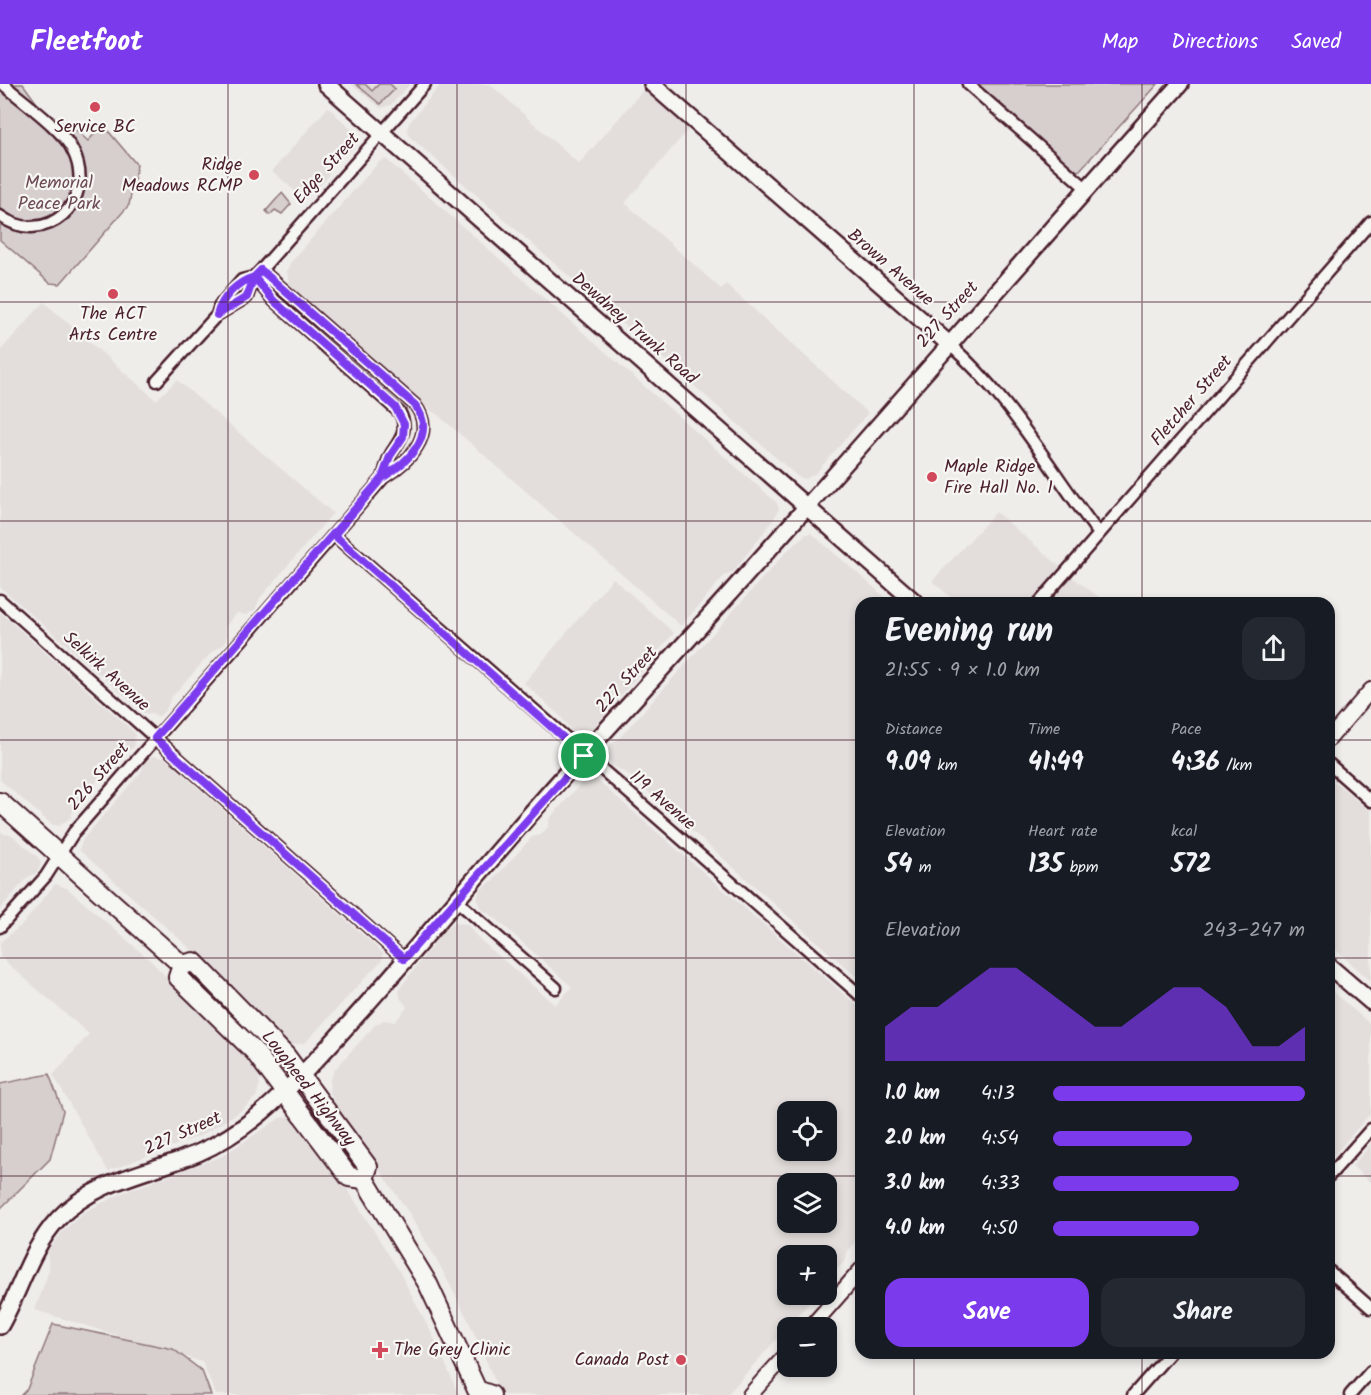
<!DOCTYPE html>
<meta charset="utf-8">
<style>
:root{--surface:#171b24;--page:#242831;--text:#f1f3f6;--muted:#9ea1a6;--accent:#7c3aed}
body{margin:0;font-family:Kalam,sans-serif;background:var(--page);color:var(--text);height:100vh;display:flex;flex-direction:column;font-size:22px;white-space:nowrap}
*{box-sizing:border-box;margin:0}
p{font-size:20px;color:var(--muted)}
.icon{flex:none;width:33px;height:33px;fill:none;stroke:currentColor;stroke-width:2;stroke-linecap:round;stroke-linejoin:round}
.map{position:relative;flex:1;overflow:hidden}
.drawer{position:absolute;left:855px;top:513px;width:480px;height:762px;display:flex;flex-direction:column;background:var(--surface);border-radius:18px;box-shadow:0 3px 9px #0003}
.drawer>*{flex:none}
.fabs{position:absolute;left:777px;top:1017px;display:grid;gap:12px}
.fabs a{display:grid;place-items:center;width:60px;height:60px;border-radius:12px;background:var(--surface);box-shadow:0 3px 9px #0003;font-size:30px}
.pin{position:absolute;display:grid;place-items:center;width:51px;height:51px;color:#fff;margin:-26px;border:3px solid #fff;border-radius:50%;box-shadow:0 2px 6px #0007}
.round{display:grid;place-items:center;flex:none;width:63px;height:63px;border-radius:18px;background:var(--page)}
.head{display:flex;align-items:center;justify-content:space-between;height:102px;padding:0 30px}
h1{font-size:33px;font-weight:600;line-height:45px}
.figures{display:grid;grid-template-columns:repeat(3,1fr);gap:9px;height:102px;padding:6px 30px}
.figures div{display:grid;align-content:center}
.figures b{font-size:26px;font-weight:600}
.figures small{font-size:16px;font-weight:400}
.figures p{font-size:16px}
.chart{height:168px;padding:12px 30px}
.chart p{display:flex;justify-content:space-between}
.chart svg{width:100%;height:108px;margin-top:6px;fill:var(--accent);opacity:.7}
.button{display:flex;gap:12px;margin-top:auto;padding:12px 30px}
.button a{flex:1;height:69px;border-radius:18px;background:var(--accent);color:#fff;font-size:24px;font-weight:600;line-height:69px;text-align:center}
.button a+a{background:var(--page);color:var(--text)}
ul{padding:0 30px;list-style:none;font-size:20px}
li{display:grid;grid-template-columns:96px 72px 1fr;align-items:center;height:45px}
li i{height:15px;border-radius:8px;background:var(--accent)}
header{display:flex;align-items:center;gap:36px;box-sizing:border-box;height:84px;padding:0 30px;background:var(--accent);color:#fff}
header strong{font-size:28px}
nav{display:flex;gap:33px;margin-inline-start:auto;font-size:21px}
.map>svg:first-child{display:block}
.built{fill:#e3dedc;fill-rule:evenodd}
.green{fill:#d7cfce;stroke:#90777c;stroke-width:1.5}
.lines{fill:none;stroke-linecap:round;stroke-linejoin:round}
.minor-casing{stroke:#4a1f2b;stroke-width:15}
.tertiary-casing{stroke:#4a1f2b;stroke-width:18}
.secondary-casing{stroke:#4a1f2b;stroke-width:20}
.primary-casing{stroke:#4a1f2b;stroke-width:22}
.minor{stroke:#f6f6f2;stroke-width:10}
.tertiary{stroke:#f6f6f2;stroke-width:14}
.secondary{stroke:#f6f6f2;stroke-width:15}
.primary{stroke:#f6f6f2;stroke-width:18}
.route-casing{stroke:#fff;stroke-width:12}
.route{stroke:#7c3aed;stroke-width:8}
.grid{fill:none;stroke:#4a1f2b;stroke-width:1.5;stroke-opacity:0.55}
.poi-dot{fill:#d1495b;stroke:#f6f6f2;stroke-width:2}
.labels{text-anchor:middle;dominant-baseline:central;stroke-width:4.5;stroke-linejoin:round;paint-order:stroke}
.poi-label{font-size:18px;fill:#4a1f2b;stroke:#f6f6f2}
.street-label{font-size:18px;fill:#4a1f2b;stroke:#f6f6f2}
.park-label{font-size:18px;fill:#6d4b54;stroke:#f6f6f2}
</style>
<header>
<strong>Fleetfoot</strong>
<nav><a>Map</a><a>Directions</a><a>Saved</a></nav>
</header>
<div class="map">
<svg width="1371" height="1311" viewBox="0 0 1371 1311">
<rect width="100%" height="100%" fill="#efedea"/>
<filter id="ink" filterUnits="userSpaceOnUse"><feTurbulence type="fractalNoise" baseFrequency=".0167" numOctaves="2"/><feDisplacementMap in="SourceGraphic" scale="12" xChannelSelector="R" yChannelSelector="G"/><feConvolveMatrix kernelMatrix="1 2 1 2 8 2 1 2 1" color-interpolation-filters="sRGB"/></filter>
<g filter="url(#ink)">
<path class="built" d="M351,0H410L391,21L381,24Z
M441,0H490L579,80L644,5L689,45L625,119L721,205L726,200L868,329L816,389L806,395L798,393L410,53L407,45L409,39Z
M328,23L354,48V64L340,73L331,84L327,94L305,116L272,87Z
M386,75L776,418L779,425L774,435L733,488L725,491L681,542L439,332L423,321L289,201L287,187L290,179L379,78Z
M44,218L156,316L177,296L333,429L260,514L255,526L246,531L237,529L225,543L227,551L225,560L212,568L170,615L166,626L159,632L144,629L0,503V267Z
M996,428L1071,492L1107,519H957L932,497Z
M811,449L892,519H861V897L628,690L611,681L607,671L610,661L621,652L787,467L806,450Z
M613,494L674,549L591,647L580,649L571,647L560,632L524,599Z
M0,528L135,649L134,663L120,671L74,724L70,734L59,742L51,740L0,696Z
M153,672L165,674L383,869L382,876L305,959L293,961L284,957L211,883L79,766L83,755L141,688L145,678Z
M587,693L597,696L861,925V1151L848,1166L846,1175L827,1198L826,1172H788V1210L816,1211L727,1311H501L470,1240L440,1182L411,1132L336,1022L329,1007L330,995L335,985L376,940L384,936L395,938L407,923L400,914L399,905L442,849L454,839L467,840L477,853L555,921L572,903L494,833L481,825L477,816L480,806L493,796L532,753L541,751L549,742V735ZM788,1028H826V1066H788ZM788,1100H826V1138H788Z
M1329,693L1371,728V897L1329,860Z
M0,747L4,750L12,751L39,774L41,780L37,789L28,793L0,825Z
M55,800L67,804L151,877L251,980L258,989L260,1000L256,1013L241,1027L202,1051L108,1087L53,991L89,950L0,873V858L23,840Z
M1329,904L1371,941V1029L1329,1077Z
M289,1032L295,1035L329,1076L398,1185L435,1256L459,1311H216L202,1278L35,1226L49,1186L47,1168L62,1148L84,1128L122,1109L222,1072L280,1034Z
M1371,1060V1099L1352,1082Z"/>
<path class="green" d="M0,0H23L44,29L77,47L88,57L103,41L137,81L129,121L60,200L50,199L0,156Z
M356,0H365L372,7L379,0H390L395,5L380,20Z
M975,0H1158L1079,87L1074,86Z
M282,109L291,120L282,130L275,126L270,131L266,127Z
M49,990L63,1027L50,1075L0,1125V1000Z
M53,1240L173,1265L202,1287L211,1311H21L27,1305Z"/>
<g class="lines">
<defs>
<path id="minor" d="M968,0L1087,105
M0,132C46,165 98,117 73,67C64,46 21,16 3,0
M254,193L274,217L400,329C409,347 400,356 391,370C387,377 385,387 383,394
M217,231L220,221L242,196L254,193L261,186L425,0
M949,260C1010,313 1050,386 1099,450
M157,297L217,231L247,213L254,193
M334,451L861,912
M0,516L404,875
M1039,519L1371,138
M1329,680L1371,717
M455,815L556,904
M0,843L46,792L74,748L383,394C407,379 438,351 415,321L261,186
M1329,1092L1371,1045
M1329,1187L1371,1224
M1133,1311L1170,1269
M1350,1311L1371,1287"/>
<path id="tertiary" d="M1329,655L1371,606
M810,1244L861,1186
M750,1311L788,1269"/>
<path id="secondary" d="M326,0L916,519
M652,0L949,260
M1329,882L1371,918
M0,1242C20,1207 30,1165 58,1135C94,1096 151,1089 198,1069C244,1049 280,1014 314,978C404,883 484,780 572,683C779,459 977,227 1180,0"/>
<path id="primary" d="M0,718L182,881
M182,881L178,893L254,967L349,1093L364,1095L428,1200L477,1306L491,1311
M182,881L194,878L200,884L286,972L368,1083L364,1095"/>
</defs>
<use href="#minor" class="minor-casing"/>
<use href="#tertiary" class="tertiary-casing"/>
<use href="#secondary" class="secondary-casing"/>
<use href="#primary" class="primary-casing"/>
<use href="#minor" class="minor"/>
<use href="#tertiary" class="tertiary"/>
<use href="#secondary" class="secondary"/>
<use href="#primary" class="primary"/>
</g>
</g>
<g class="lines" filter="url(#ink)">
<defs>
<path id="route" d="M584,672L334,451L382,394L390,372L403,353L404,340L395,323L274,217L254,193C237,198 222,213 217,231L247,213L254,193L261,186L415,321C438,351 407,379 382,394L155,654L404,875L584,672"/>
</defs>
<use href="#route" class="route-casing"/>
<use href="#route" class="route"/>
</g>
<path class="grid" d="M228,0V1311M457,0V1311M686,0V1311M914,0V519M1142,0V519M0,218H1371M0,437H1371M0,656H861M1329,656H1371M0,874H861M1329,874H1371M0,1092H861M1329,1092H1371M914,1269V1311M1142,1269V1311"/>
<g class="poi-dot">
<circle cx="95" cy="23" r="6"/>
<circle cx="254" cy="91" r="6"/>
<circle cx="113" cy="210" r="6"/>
<circle cx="932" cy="393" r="6"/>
<path d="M377 1257h6v6h6v6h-6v6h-6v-6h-6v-6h6z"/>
<circle cx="681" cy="1276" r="6"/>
</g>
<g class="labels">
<g class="poi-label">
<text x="95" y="43">Service BC</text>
<text x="242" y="81" text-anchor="end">Ridge<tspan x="242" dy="21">Meadows RCMP</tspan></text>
<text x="113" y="230">The ACT<tspan x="113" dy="21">Arts Centre</tspan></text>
<text x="944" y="383" text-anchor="start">Maple Ridge<tspan x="944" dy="21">Fire Hall No. 1</tspan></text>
<text x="394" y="1266" text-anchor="start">The Grey Clinic</text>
<text x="669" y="1276" text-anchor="end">Canada Post</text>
</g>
<g class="street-label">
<text transform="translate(327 85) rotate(-48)">Edge Street</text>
<text transform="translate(890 184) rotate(41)">Brown Avenue</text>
<text transform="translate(948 231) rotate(-48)">227 Street</text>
<text transform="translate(634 245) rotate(41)">Dewdney Trunk Road</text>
<text transform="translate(1192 317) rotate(-49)">Fletcher Street</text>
<text transform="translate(106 588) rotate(42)">Selkirk Avenue</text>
<text transform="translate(627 596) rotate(-48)">227 Street</text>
<text transform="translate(99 693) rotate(-49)">226 Street</text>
<text transform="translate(662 717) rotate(41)">119 Avenue</text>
<text transform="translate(308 1005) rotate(52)">Lougheed Highway</text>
<text transform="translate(183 1050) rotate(-24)">227 Street</text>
</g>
<g class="park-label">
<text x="59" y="99">Memorial<tspan x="59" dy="21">Peace Park</tspan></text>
</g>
</g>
</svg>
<div class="fabs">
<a><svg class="icon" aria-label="locate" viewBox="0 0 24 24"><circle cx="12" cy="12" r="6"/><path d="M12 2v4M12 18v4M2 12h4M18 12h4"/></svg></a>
<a><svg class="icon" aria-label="layers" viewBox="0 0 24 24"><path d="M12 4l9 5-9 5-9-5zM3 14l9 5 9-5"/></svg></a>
<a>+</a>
<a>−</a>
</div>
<div class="pin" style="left:584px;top:672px;background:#1e9e55"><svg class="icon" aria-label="arrive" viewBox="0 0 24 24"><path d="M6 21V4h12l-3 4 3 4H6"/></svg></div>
<section class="drawer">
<div class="head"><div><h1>Evening run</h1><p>21:55 · 9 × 1.0 km</p></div><a class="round"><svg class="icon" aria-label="share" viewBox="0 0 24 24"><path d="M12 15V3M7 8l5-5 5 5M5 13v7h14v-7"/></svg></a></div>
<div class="figures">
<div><p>Distance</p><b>9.09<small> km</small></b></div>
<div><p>Time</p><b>41:49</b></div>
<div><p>Pace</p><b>4:36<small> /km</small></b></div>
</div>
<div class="figures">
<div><p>Elevation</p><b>54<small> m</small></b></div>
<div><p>Heart rate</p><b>135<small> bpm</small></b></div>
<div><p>kcal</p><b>572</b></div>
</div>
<div class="chart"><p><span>Elevation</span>243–247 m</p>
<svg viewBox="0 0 160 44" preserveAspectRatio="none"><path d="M0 44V30L10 22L20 22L30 14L40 6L50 6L60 14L70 22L80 30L90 30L100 22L110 14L120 14L130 22L140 38L150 38L160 30V44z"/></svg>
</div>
<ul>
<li><b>1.0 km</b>4:13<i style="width:100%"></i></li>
<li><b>2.0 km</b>4:54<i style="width:55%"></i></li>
<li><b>3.0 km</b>4:33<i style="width:74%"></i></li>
<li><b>4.0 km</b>4:50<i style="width:58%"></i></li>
</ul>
<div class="button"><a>Save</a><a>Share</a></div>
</section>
</div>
